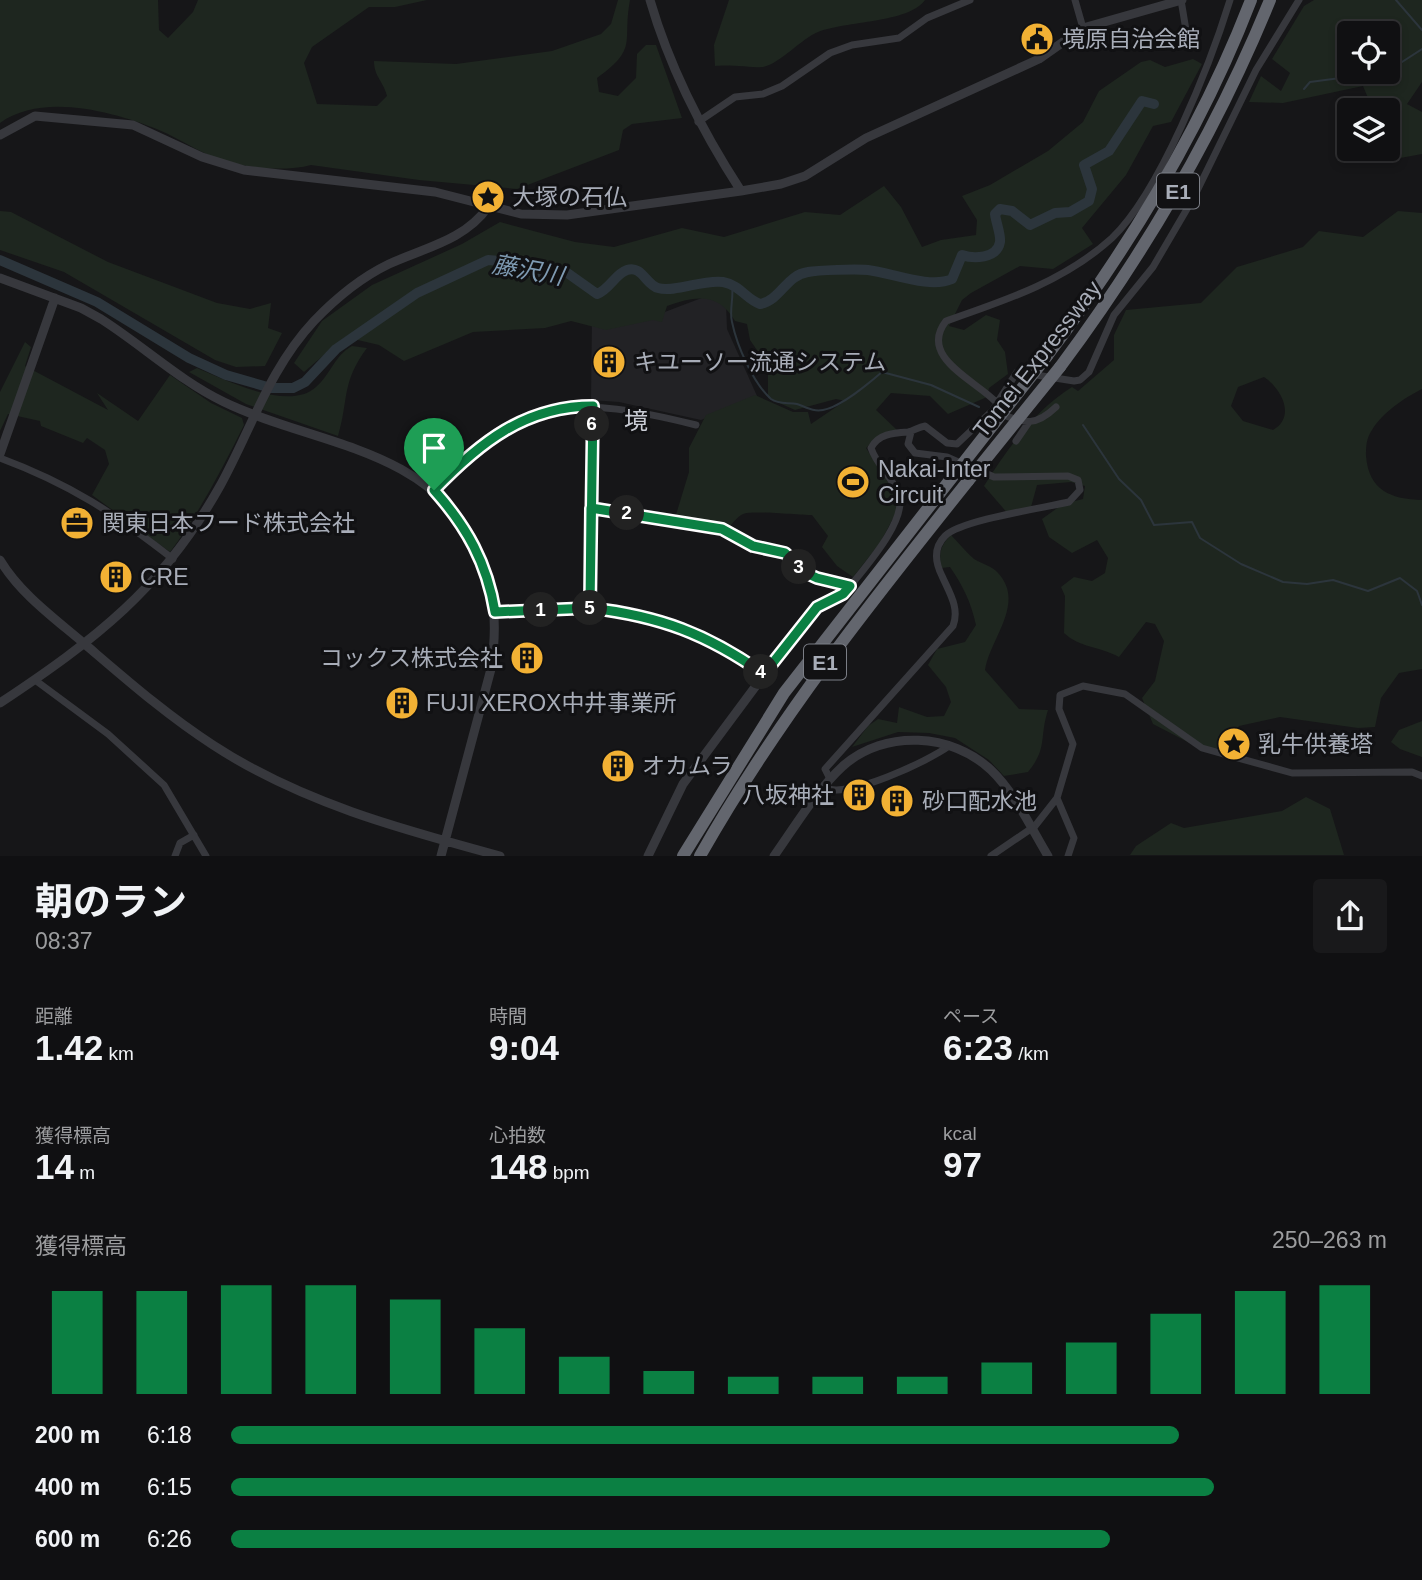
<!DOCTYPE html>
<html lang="ja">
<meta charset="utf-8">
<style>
:root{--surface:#101012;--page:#19191b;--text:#f1f3f6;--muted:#9c9d9f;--line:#303032;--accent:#0b8043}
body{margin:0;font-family:Helvetica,"Noto Sans JP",sans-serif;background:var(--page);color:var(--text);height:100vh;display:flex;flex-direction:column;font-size:26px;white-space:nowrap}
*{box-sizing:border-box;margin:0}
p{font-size:23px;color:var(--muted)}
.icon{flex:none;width:38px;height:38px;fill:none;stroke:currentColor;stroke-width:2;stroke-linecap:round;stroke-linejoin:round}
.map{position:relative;height:856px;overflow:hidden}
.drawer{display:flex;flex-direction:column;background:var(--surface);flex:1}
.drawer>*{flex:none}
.buttons{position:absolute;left:1337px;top:21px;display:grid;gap:14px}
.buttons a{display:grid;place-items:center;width:63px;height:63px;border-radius:7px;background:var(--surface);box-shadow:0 4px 10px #0003,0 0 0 2px var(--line);font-size:35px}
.pin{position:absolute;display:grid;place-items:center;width:60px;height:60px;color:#fff;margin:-72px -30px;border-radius:50% 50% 50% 0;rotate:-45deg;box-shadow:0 0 7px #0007}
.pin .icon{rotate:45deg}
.km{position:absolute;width:35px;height:35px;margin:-18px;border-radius:50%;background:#222;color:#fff;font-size:19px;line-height:35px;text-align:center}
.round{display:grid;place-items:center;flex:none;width:74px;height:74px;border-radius:7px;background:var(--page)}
.head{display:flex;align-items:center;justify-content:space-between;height:119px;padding:0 35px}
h1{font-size:38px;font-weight:700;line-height:52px}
.metrics{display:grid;grid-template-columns:repeat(3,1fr);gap:10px;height:119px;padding:7px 35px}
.metrics div{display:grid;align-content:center}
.metrics b{font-size:35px;font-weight:700}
.metrics small{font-size:19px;font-weight:400}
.metrics p{font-size:19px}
.chart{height:196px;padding:14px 35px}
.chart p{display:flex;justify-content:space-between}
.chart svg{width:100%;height:126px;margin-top:7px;stroke:var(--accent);stroke-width:6}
ul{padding:0 35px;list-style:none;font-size:23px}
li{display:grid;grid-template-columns:112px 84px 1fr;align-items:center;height:52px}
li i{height:18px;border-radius:9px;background:var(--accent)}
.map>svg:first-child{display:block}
.built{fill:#222225}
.green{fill:#1e261f;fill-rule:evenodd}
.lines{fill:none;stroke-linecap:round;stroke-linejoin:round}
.stream{stroke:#2c353c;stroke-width:2}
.river{stroke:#2c353c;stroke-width:10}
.minor{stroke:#37383d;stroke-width:7}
.tertiary{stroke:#37383d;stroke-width:9}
.motorway{stroke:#63666e;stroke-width:12}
.motorway-bridge{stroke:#63666e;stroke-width:12}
.route-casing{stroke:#fff;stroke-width:14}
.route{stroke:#0b8043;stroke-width:9}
.labels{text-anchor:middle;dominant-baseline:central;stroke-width:6;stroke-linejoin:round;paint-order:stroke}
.shield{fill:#111113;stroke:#7b7e86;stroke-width:2}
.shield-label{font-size:21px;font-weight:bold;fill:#a8adb8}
.poi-label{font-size:23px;fill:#a8adb8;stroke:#111113;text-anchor:start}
.street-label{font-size:23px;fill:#a8adb8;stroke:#111113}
.water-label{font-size:24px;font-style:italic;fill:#7f9bb3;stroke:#111113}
.neighbourhood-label{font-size:24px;fill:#c9ccd4;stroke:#111113}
</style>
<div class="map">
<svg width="1422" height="856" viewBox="0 0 1422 856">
<rect width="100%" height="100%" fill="#161618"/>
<path class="built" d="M712,294L726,304L727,329L757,396L701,420L619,402L591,400L592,317L657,315Z"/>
<path class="green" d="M0,0H158L159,30L168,38L193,12L198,0H427L395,7H369L312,47L304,63L317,104L377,106L387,96C384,82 374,77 374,61L456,64L552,51L601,34L611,24L618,0H630C622,43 639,48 597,78L599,92L618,96L636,78L637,54L646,45H656L682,118L632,124L623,130L619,150L517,189L419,180L311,165C289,171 254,169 232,163C207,158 183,140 159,130C114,112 43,92 0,123Z
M729,0H925C909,23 845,21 818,32C801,39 781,63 763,67C756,68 728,64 715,66L714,45Z
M1314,0H1422V82L1407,104L1422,112V154L1400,158C1385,145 1388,128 1388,110H1373L1363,86L1283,103L1249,102L1261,76L1281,91L1290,73L1272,59L1304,6ZM1349,33H1388V72H1349Z
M1193,59L1202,64L1171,122L1153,126L1126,175L1082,228L1093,244L1053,269L1020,266L971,293L962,300L949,326L964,330L986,315L1000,320L997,340L1005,352L1008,374L989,388L987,397L948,414L930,396L891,393L876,410L897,430L875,439L866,448L895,493L898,509L880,543L853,577L837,566L822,547L828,536L812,515C798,515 751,510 743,514C737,517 731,525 727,530L675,518L689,472V448L706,415L755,395L793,412H808L811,424L845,401L836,399L795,410L768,398V366L750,340L747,324L735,321C718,292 696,296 667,306L662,322L653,320L606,330L571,321L545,328L473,332L404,361L379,345L345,337L304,372L294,363L322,321L372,285L462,244L500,222L575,242L614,247L682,228L724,237L805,212L840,215L884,186L901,207L922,247L941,240L976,235L977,220L962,196L990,185L1048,151L1083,122L1099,91L1141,62L1150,60L1165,67Z
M0,211L11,212L108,262L217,303L250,309L271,303L268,328L282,333L265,366L236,367L215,360L64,272L0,250Z
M1398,211L1422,213V389C1404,398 1382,413 1372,430C1366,439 1366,447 1366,456C1369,491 1391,499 1422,500V669L1399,673L1381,698L1375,727L1358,728L1280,717L1239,726L1227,742L1209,753L1153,724L1142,698L1155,681L1164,641L1155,624L1146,622L1119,657C1099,646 1080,648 1064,633L1065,596L1061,587L1074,577L1092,581L1105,573L1108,558L1097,540L1072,553L1049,537L1042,519L1063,504L1083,499L1085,486L1071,482L1037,485L1031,507L1009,515L984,486C1007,449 1035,410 1072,387L1078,391L1114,360V335L1126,310L1201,303L1237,267L1303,247L1319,231L1363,237ZM1264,377C1282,389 1296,417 1273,430L1243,421L1231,406L1238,387Z
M25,342L31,347L25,366L108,410L97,393L138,421L170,375L211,403L242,418L244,425C222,469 200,512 170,552L92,495L109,464L105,450L87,438L83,443L41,426L40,421L8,414L0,431V392Z
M352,346L367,348C341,383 349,399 338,436L246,404L189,372L197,368C226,380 289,412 316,387C331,374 334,356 352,346Z
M951,535C959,543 966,552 974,559C982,564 992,566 998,573C1026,603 990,638 985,670L1019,709L1048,710C1039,738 1048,748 1028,772L1004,776L989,760L955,738L929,733L898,732L852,747L868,726L878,719L897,723L899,707L927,717L944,716L951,702L946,687L928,665L937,649L965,642L976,625C971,602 963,586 950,567L941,568C939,553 940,546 951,535Z
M1422,721V757L1400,749L1391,742L1399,730Z
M1306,797L1330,809L1344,855H1130L1136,846L1171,823L1184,828L1282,811Z"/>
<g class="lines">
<path class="stream" d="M1396,0L1422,30
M1388,71L1422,49
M1304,89L1310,82L1386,72
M732,285C734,298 729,310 732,322C737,346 753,383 771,399C779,405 789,402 797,404C806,407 813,412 823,410C841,407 868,384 882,372L931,385L979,407
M1083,425L1119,479L1141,500L1154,525L1192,522L1200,538L1241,564L1283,582L1307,584L1333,580L1368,591L1400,578L1417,591L1422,605"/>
<path class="river" d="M0,260L97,302L189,358L226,375L271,388H293L305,382L336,349L417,293L488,260L500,261L524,272H566L597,294C610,289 615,274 627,270C642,265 646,285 658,288C675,293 703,279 723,282C740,285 746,299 760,304C781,300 786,275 808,272C818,270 856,269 868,270C892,273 930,289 952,279L962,255C973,259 997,259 1000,242C1001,234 996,223 995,214L1000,209L1012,211L1030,225L1055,213L1070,212L1089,201L1092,189L1084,165L1109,151L1142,101L1154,104"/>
<path class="minor" d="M1075,0L1083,28
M1181,0L1188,42
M698,122L735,97L763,94L782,86L830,53L852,45L899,38L927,18L970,0
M996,402C975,380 918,357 946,321C1004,301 1065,281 1112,238C1160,192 1210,65 1230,0
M1001,414C1026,424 1036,426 1056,407
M911,432L908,444L915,453L947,457L965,465
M1016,441L1029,422
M0,458C70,484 114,513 173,559
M434,490C524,395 575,395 696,425
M591,508L722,529L753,546L785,553L806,573L817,578L850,586
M590,608L593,406
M764,675L817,607L843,594L852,584C867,565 907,520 899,495C893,478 877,466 871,448C878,434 893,433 908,432C914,431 918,427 925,426L947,443L957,444L992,411L1017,372L1074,381L1080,380L1089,372L1114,315L1153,267L1194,197L1256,70L1299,0
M35,680L108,734L164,785L206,856
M830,779L825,769L953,626C960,608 949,592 942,576C935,562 933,548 945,536C961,520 1043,508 1069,502L1080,490L1078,480L1068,476L994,477L976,469
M824,787C845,801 930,760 949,746
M1057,798L1074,838L1068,856
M175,856L180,843L194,835
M991,856L1035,826L1057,798L1073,744L1059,709L1060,695L1083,686L1125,694L1202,748L1292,773L1412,772L1422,776"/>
<path class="tertiary" d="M650,0C670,69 702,131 741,191
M0,135L35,116L133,125L202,157L244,170L435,192L521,214L567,215L741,191L781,184L805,176L866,138L1039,59L1083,28L1182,0
M0,278L81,308L101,319C142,345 180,381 224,402C311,444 423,446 473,540C495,582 498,623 491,669L441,856
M0,454L55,298
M0,560C21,595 57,620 87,646C128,681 168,716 213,745C300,802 400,829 500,856
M495,612C611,607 666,605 764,675L683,784L648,856
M0,703C95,640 163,588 220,486C251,430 269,369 314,321C336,298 360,278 389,264C424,248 465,240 488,207
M774,856C796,825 816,791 843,766C885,729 952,733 991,770C1015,793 1031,828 1048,856"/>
<path class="motorway" d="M1047,356C1130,246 1201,130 1251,0
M1060,367C1145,253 1216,132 1270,0
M683,856L784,693L957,471
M700,856C776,721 872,601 968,481"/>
<path class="motorway-bridge" d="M957,471L1047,356
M968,481L1060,367"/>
</g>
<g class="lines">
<defs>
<path id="route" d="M434,490C467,527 487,563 495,612L590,608L591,508L722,529L753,546L785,553L806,573L817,578L850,586L843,594L817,607L764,674C707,634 660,616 590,608L593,406C525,406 479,443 434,490"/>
</defs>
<use href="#route" class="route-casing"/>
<use href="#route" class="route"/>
</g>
<defs>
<symbol id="civic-disc" viewBox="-11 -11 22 22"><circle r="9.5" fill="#f2b134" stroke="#111113"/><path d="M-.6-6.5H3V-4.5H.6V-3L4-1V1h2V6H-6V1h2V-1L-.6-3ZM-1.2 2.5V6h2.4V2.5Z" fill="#111"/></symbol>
<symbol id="sight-disc" viewBox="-11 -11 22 22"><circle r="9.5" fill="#f2b134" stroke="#111113"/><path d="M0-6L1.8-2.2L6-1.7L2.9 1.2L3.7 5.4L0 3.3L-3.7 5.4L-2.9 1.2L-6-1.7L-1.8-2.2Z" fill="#111"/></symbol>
<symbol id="building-disc" viewBox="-11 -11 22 22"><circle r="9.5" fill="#f2b134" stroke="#111113"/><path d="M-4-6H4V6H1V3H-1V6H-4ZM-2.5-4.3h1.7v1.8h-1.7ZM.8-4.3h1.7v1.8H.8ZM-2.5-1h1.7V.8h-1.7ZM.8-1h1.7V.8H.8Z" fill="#111"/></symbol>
<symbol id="stadium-disc" viewBox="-11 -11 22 22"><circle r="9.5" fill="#f2b134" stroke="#111113"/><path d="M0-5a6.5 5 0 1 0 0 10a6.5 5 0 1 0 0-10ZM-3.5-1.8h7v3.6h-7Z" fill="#111"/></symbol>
<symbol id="office-disc" viewBox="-11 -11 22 22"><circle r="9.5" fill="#f2b134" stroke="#111113"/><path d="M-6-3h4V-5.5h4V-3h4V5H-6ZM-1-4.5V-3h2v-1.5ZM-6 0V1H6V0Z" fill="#111"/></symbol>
</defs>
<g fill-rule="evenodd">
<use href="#civic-disc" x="1018" y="20" width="38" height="38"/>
<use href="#sight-disc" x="469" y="178" width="38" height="38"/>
<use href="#building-disc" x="590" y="343" width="38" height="38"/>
<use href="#stadium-disc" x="834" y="463" width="38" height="38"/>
<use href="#office-disc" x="58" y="504" width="38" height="38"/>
<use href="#building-disc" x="97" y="558" width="38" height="38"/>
<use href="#building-disc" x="508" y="639" width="38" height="38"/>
<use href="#building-disc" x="383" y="684" width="38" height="38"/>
<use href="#sight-disc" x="1215" y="725" width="38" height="38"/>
<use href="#building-disc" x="599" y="747" width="38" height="38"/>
<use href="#building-disc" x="840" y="776" width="38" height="38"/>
<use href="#building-disc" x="878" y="782" width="38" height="38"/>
</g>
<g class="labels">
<g class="shield">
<rect x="1157" y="173.5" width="42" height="35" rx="5"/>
<rect x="804" y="644.5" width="42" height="35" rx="5"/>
</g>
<g class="shield-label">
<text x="1178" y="191">E1</text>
<text x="825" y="662">E1</text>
</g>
<g class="poi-label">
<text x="1062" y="39">境原自治会館</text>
<text x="512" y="197">大塚の石仏</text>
<text x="634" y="362">キユーソー流通システム</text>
<text x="878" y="469">Nakai-Inter<tspan x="878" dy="26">Circuit</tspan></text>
<text x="102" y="523">関東日本フード株式会社</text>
<text x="140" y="577">CRE</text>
<text x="503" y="658" text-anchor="end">コックス株式会社</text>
<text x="426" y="703">FUJI XEROX中井事業所</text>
<text x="1258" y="744">乳牛供養塔</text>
<text x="642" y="766">オカムラ</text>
<text x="834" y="795" text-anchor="end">八坂神社</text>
<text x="922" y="801">砂口配水池</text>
</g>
<g class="street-label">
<text transform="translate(1037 359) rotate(-52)">Tomei Expressway</text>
</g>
<g class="water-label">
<text transform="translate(528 270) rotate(10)">藤沢川</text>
</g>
<g class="neighbourhood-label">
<text x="636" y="420">境</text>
</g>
</g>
</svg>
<div class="buttons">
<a><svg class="icon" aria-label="locate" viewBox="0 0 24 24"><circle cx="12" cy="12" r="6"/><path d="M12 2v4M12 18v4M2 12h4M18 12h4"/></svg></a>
<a><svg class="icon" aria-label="layers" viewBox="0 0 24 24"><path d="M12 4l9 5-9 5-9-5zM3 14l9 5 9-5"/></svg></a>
</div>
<div class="pin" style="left:434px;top:490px;background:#1e9e55"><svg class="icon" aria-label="arrive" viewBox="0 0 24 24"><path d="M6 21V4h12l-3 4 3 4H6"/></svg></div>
<b class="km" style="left:541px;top:610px">1</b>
<b class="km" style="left:627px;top:513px">2</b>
<b class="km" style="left:799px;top:567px">3</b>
<b class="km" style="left:761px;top:672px">4</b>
<b class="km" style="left:590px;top:608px">5</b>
<b class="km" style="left:592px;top:424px">6</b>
</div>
<section class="drawer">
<div class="head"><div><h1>朝のラン</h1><p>08:37</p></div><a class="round"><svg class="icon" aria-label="share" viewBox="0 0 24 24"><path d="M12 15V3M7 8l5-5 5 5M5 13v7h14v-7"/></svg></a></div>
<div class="metrics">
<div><p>距離</p><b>1.42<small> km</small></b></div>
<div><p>時間</p><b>9:04</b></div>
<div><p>ペース</p><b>6:23<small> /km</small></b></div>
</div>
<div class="metrics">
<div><p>獲得標高</p><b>14<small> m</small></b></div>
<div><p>心拍数</p><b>148<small> bpm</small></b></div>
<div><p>kcal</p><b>97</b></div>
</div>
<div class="chart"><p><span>獲得標高</span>250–263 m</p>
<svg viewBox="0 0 160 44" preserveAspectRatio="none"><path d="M5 44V8M15 44V8M25 44V6M35 44V6M45 44V11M55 44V21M65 44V31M75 44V36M85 44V38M95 44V38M105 44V38M115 44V33M125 44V26M135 44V16M145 44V8M155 44V6"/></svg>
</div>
<ul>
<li><b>200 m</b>6:18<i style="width:82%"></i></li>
<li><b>400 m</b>6:15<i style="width:85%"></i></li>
<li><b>600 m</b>6:26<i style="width:76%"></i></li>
</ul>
</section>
